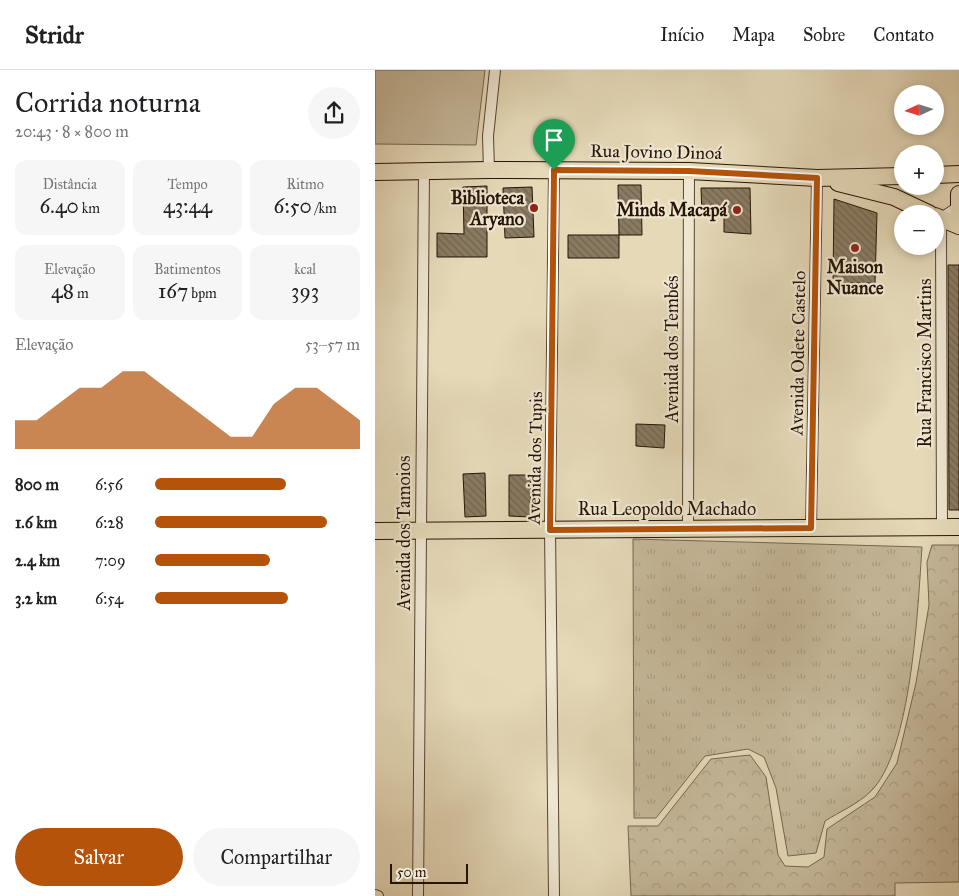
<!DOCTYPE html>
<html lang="pt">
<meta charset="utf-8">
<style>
:root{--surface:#fff;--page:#f6f6f6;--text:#202124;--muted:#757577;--line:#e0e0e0;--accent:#b45309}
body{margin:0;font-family:"IM FELL Great Primer",serif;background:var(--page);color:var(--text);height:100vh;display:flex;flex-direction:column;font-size:19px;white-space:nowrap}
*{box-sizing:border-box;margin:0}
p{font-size:16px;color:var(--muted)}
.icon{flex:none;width:28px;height:28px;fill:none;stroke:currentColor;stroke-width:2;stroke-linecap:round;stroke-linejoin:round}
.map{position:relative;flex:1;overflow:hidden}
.sheet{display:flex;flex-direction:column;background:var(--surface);width:375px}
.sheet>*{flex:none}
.needle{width:32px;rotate:266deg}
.buttons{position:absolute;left:519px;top:15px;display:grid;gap:10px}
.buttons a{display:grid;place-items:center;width:50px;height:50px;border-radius:50%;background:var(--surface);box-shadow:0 2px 8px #0003;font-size:25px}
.scale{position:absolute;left:15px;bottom:12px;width:78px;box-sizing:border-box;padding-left:5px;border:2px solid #261405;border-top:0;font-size:14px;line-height:18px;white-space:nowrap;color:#261405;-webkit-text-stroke:4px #eee6d1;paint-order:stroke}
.pin{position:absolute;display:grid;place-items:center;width:42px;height:42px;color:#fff;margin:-51px -21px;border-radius:50% 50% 50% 0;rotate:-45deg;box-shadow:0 0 5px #0007}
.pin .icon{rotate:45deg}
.round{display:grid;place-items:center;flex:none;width:52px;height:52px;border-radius:26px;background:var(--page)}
.summary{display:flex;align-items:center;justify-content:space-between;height:85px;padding:0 15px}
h1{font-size:28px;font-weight:600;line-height:38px}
.stats{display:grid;grid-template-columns:repeat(3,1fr);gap:8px;height:85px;padding:5px 15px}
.stats div{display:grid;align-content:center;border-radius:12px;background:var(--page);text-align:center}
.stats b{font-size:21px;font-weight:600}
.stats small{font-size:14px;font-weight:400}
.stats p{font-size:14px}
.chart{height:140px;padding:10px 15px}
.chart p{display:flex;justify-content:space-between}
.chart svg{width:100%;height:90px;margin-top:5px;fill:var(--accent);opacity:.7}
.cta{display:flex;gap:10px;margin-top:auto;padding:10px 15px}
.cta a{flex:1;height:58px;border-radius:30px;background:var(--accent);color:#fff;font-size:20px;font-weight:600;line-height:58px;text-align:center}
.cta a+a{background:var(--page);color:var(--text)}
ul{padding:0 15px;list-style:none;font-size:16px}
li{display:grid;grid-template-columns:80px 60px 1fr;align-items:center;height:38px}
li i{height:12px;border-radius:6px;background:var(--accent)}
header{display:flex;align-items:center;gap:30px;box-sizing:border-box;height:70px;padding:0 25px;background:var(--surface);border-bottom:1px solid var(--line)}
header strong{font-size:24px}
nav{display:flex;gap:28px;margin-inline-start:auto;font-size:18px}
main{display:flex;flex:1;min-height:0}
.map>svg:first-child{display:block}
.grass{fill:url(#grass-tufts);stroke:#766650}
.forest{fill:url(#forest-crowns);stroke:#766650}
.garden{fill:#c5b89a;stroke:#766650}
.building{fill:url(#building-back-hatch);stroke:#261405}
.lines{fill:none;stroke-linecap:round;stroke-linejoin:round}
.street-casing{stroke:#564532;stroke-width:12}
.primary-casing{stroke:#261405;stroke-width:18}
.street{stroke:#eee6d1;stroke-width:10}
.primary{stroke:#e5d9b8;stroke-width:16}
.route-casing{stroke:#fff;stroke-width:10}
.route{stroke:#b45309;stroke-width:6}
.poi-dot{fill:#8f2418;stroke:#eee6d1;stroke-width:2}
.labels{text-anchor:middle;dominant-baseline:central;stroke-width:4.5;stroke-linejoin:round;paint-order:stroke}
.street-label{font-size:18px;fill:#261405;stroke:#eee6d1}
.poi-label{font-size:18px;font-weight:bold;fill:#261405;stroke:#eee6d1;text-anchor:end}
</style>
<header>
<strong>Stridr</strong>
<nav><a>Início</a><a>Mapa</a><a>Sobre</a><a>Contato</a></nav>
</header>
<main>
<section class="sheet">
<div class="summary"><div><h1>Corrida noturna</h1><p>20:43 · 8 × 800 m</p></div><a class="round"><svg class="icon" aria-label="share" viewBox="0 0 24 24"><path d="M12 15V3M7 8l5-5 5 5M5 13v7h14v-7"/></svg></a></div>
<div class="stats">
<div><p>Distância</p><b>6.40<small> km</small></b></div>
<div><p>Tempo</p><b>43:44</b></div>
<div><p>Ritmo</p><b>6:50<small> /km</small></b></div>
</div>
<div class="stats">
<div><p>Elevação</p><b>48<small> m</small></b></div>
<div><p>Batimentos</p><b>167<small> bpm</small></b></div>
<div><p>kcal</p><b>393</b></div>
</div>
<div class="chart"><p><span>Elevação</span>53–57 m</p>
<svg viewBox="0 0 160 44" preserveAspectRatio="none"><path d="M0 44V30L10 30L20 22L30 14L40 14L50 6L60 6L70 14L80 22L90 30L100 38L110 38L120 22L130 14L140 14L150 22L160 30V44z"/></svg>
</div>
<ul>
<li><b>800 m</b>6:56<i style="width:64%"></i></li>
<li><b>1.6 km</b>6:28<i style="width:84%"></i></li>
<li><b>2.4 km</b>7:09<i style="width:56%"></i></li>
<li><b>3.2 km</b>6:54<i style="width:65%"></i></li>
</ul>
<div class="cta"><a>Salvar</a><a>Compartilhar</a></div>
</section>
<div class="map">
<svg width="584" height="826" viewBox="0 0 584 826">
<defs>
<pattern id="grass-tufts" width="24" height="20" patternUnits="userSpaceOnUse" patternTransform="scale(1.25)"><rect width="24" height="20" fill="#c5b89a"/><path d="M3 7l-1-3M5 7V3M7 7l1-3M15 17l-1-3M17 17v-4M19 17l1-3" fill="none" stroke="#a99d83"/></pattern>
<pattern id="forest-crowns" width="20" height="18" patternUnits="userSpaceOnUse" patternTransform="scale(1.25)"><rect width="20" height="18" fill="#c5b89a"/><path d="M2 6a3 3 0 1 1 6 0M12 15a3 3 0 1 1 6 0" fill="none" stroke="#a99d83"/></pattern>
<pattern id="building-back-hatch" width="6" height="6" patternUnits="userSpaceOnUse" patternTransform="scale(1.25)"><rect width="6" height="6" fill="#897a62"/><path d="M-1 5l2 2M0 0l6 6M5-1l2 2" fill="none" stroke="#70634f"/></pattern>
</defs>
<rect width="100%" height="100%" fill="#e5d9b8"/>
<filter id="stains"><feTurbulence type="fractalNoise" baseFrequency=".004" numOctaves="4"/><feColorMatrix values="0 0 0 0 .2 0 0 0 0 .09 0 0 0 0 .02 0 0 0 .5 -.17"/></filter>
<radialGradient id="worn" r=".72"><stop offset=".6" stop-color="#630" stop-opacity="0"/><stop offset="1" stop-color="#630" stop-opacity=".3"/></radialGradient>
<path class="grass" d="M258,469L547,477C543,534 537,683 495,722C483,734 464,742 450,751L441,783L413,786L401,718L389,687L373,679L330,686L281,748H259Z"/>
<path class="forest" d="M557,475H584V812L520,813V826H256L253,756H283L336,689L375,685L391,707L403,785L410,796L433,797L449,787L452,759L500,727L522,693L541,613L554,535L552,492Z"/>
<path class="garden" d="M0,0H110L101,75L0,74Z"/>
<path class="building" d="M243,115H266L267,165H244Z
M112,116V187H62V163L89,164L88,117Z
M157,117L159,167L130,168L128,118Z
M326,118H375L376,164L349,162V145L327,146Z
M459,129L502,143L500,213H458Z
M193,165H244V188H193Z
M573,195H584V440H574Z
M261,354L290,355L289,378L261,376Z
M110,403L111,446L90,447L88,404Z
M134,405H156L155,447L134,446Z"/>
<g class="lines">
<defs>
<path id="street" d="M114,100L113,66L120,0
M179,100L175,459L179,826
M313,457L314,101
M567,457L566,155L571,145L583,137
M436,458L442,108
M0,825L3,826
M43,826L49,101"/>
<path id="primary" d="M0,102L114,100L314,101L442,108L528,106
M560,105L584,104
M463,113L519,127L555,144
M584,124V144
M560,146L584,156
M0,461L584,457"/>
</defs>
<use href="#street" class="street-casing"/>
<use href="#primary" class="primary-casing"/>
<use href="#street" class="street"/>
<use href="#primary" class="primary"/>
</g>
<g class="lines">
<defs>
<path id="route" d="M179,100L314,101L442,108L436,458L175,460Z"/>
</defs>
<use href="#route" class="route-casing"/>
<use href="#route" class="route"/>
</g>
<g class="poi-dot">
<circle cx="159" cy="138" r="5"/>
<circle cx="362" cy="140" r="5"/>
<circle cx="480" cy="178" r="5"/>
</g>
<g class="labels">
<g class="street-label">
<text transform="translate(281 82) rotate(1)">Rua Jovino Dinoá</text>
<text transform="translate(297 279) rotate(-90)">Avenida dos Tembés</text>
<text transform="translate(423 283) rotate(-89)">Avenida Odete Castelo</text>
<text transform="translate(550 293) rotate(-90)">Rua Francisco Martins</text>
<text transform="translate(160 388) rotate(-89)">Avenida dos Tupis</text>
<text x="292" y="439">Rua Leopoldo Machado</text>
<text transform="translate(29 463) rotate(-90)">Avenida dos Tamoios</text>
</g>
<g class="poi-label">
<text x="149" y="128">Biblioteca<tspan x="149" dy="21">Aryano</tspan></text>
<text x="352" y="140">Minds Macapá</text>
<text x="480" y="197" text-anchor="middle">Maison<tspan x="480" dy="21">Nuance</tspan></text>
</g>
</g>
<rect width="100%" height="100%" filter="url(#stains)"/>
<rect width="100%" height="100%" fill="url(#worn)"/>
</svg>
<div class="buttons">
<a><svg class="needle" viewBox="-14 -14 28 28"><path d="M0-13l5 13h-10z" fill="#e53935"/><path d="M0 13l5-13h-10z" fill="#757577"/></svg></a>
<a>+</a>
<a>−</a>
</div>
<div class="scale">50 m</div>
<div class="pin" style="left:179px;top:100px;background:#1e9e55"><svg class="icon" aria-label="arrive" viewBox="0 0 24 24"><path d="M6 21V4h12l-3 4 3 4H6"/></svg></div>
</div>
</main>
